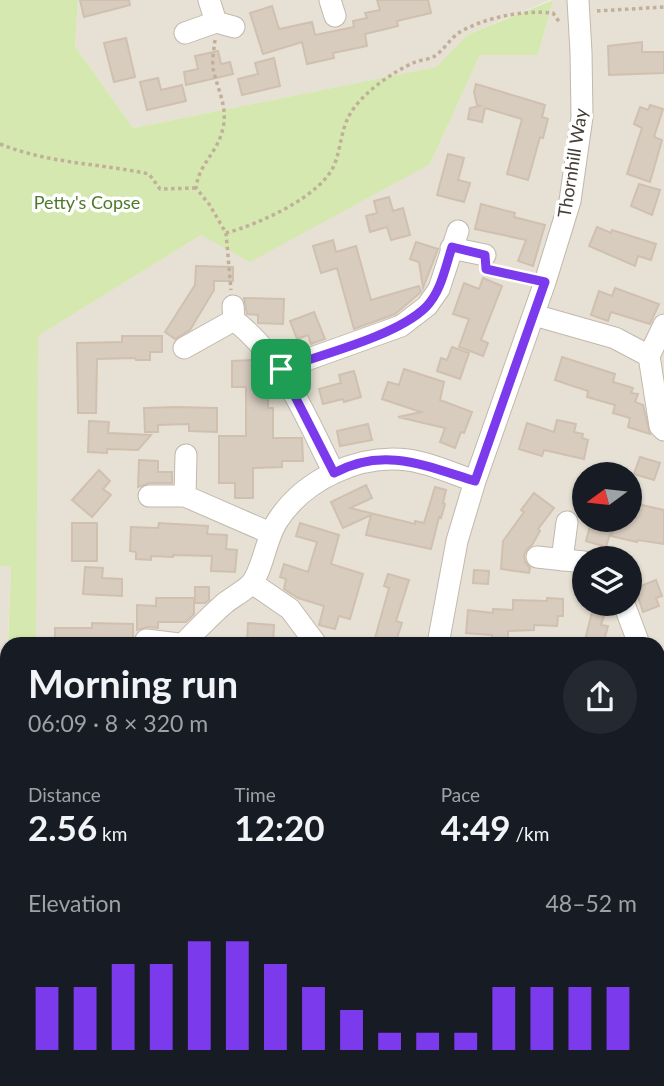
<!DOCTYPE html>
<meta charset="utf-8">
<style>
:root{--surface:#171b24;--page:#242831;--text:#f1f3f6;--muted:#9ea1a6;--accent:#7c3aed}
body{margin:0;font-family:Lato,sans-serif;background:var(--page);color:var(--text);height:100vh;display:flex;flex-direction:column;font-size:26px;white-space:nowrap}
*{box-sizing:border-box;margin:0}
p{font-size:23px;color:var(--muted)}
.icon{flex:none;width:38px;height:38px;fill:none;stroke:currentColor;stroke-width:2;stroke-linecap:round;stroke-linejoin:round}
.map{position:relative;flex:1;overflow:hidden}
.sheet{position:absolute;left:0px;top:637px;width:665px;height:450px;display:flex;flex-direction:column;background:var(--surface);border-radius:21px 21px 0 0;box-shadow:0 2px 5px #0004}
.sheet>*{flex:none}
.needle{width:46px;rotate:255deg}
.fabs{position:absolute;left:572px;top:462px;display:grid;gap:14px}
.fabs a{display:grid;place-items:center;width:70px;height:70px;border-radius:50%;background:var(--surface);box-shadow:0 2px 5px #0004;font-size:35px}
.pin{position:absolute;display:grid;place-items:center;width:60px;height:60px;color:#fff;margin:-30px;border-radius:14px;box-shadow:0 4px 10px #0006}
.round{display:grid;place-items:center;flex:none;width:74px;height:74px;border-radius:37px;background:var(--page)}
.overview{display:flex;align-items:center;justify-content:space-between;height:119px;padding:0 28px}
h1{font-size:38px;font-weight:700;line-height:52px}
.figures{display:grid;grid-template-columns:repeat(3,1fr);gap:10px;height:119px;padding:7px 28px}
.figures div{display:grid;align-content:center}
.figures b{font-size:35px;font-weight:700}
.figures small{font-size:19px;font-weight:400}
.figures p{font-size:19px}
.chart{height:196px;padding:14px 28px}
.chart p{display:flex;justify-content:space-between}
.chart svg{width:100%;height:126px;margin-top:7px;stroke:var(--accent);stroke-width:6}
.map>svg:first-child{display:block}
.residential{fill:#e7e0d4;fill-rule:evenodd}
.green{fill:#d4e8af}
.building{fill:#d8ccbf;stroke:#d0c0af;stroke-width:2}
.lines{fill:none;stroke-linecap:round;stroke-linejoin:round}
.lane-casing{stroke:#c2b8ac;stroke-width:12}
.street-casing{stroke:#c2b8ac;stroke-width:23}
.path{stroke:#c1af9a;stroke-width:3.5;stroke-dasharray:3.5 3.5;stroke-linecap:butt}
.lane{stroke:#fff;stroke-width:10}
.street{stroke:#fff;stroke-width:21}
.route-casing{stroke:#fff;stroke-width:14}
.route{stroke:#7c3aed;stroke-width:9}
.labels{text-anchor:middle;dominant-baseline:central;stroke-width:7;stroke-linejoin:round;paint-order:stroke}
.street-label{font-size:18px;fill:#463e36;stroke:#fff}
.park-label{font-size:18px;fill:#4e7928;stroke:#fff}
</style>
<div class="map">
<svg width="664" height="1086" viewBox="0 0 664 1086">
<rect width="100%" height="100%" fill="#f3eee6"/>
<path class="residential" d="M78,0H550L467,35L436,67L133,128L75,46Z
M553,0H664V1086H40L39,1080H658V644H31L38,336L201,235L430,164L480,55H538ZM584,474H630V520H584ZM584,558H630V604H584Z
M0,566L11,567L0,820Z"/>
<path class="green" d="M0,0H78L75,46L133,128L436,67L467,35L553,0L538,55H480L430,164L250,262L201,235L38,336L36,644H8L11,567L0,566Z
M7,662V1080H42L43,1086H0V820Z"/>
<path class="building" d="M80,0H129L130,5L84,17Z
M377,0H428L431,13L397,21L398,26L365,34L367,46L333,53L334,58L307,64L302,42L263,54L250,13L272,6L279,29L312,22L315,35L354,27L353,21L367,18L365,13L380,10Z
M126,38L135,77L114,82L104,43Z
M642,42V52H664V73L609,75L608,46Z
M218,51L221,64L230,62L233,74L186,85L184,72L198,69L195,56Z
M274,58L280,86L242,95L238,79L258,74L255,63Z
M158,78L161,90L182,85L186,101L147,110L140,82Z
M476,84L545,105L542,117L548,119L543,138L540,137L528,180L507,174L522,119L485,108L482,122L468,119L470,108L480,106L477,105L474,92Z
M650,105L663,109L654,137L662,140L650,182L627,174L642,128L634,124L640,107L648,110Z
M448,154L464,158L458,180L470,183L464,202L437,195Z
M639,184L660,190L652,215L631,206Z
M389,197L393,211L403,208L410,235L391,240L387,227L370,232L366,216L377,213L374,201Z
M481,204L515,213L514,217L545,225L533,266L518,261L526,240L475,229Z
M597,227L611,233L612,230L656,244L651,260L638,256L635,266L589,246Z
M333,240L336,252L356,246L371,300L419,286L421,292L395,314L354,329L337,268L321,273L313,246Z
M416,242L438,249L423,288L419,262L410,259Z
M196,266L233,267V281H214V290L190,330L175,339L165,332L195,285Z
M483,278L502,286L481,340L488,343L483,356L459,347L469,319L453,314L464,283L479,289Z
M615,288L659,304L650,324L611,312L608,321L591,315L599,291L612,296Z
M244,298L284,299L283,324L258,323V315L247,314Z
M314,312L325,339L311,344L308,335L297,339L290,321Z
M122,336H162V352H150V360H136L135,358L97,359L96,413H78L77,343L122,342Z
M452,347L469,353L460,379L437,371L441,358L447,360Z
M562,357L615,374L613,382L633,388L631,393L638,394L635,402L643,405L650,434L628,427L630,418L613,413L615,405L587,397L588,391L555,380Z
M252,360V371H264L268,376V408H273V438H302L303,461H282V467L253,468V498H235V483H219V436H246V387H232V361Z
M404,369L444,382L440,400L472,412L464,433L461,432L455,448L440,442L445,428L398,417L421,412L382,399L388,382L399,385Z
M354,371L361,397L344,402L343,399L323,404L319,389L341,383L339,375Z
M176,407L217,408V432L189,431V424L158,425V432H145L144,408Z
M557,420L576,424L574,432L583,434L582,438L588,440L584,459L544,450L542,456L519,449L527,423L554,432Z
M89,421L109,422L108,433L151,435L138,450L107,449V453L88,452Z
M368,424L372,440L340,446L337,431Z
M640,457L660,463L654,480L634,474Z
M139,460L158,461V472H172V483H149L138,487Z
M99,470L110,481L103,489L111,495L92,517L72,500Z
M366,485L372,498L350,508L415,524V521L424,523L435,487L446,490L443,503L445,504L441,518L439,517L431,549L366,535L371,515L343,528L331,502Z
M534,493L554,508L538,529L540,531L532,545L527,549L524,555L525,562L530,568L529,573L501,569L503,541L524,512L521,510Z
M633,503L664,510V544L638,540L637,542L611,536L615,520H630Z
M591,522L612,527L606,547L586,541Z
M72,523H97V561H72Z
M159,523L208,526L207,534L227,535L226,549L237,550L235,572L211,571L212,556L173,555V557L151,556V560L136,559V552L130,551L131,527L158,528Z
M300,523L339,535L331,564L363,574L350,619L339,616L335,629L319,625L324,606L298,598L284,589L286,579L280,577L284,564L308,572L317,542L296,536Z
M85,567L103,568L102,578L122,579V596L83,594Z
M474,570L489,571L488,584L473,583Z
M388,574L409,580L396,621L402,623L395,644L375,638L389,588L384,586Z
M656,580L662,596L656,598L659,606L643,612L635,588Z
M195,587H209V600L205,603H195Z
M156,598H194V614L186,622H158V628L147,627L137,630V605L156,606Z
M547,598L563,599V616H558L557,626L534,625V630L508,631V639H492V635L466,633L468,610L493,613V609L513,610V600L547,601Z
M594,604H608L601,625L608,626L603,644H584Z
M92,623L133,624V640H119V644H55V628H92Z
M248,623L274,625L273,643L247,642Z"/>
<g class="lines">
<defs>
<path id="lane" d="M615,1080L625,1086"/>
<path id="street" d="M209,0L216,22
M330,0L335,16
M185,33L216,22L234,27
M451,248L485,255
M233,306L234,320C284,359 306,418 334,473
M534,315L615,338L649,356
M664,325L649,356L660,426L664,430
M184,348L234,320
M281,369L401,326L427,306L439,289L458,231
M149,496H185L270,533
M185,496L186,455
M537,557L584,562
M562,560L567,522
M252,583L290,609L316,644
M624,604L639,644
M146,640L179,644
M183,644C197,630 210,616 225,603C233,597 244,591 251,584C263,570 266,537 278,520C305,479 359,454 408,460C431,463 453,474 475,481
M438,644L457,541L475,481L545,282L570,201L582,117L581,52L578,0
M658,674L664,672
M658,765L664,785
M658,869L664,847
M466,1080L467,1086
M232,1082L241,1086
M579,1086L583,1080"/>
</defs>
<use href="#lane" class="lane-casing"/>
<use href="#street" class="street-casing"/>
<path class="path" d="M597,11L664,7
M215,40C214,49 212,60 213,68C217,89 228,106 223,128C218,153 199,163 196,188L209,204L226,233L231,290
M0,144C50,164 98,163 149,174L160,189L196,188
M226,233C259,224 323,196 335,163C342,144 341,125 354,108C367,90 393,72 413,63C419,60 427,60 433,57C443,52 450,38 460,32C486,17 524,10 553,13L560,23
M493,271L526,278"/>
<use href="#lane" class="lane"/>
<use href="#street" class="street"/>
</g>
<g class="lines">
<defs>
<path id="route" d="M452,247L485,255L486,269L545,282L475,481C426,466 384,446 334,473L281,369C320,355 397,336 426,307C441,292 445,268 452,247Z"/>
</defs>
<use href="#route" class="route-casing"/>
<use href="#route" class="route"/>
</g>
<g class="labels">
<g class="street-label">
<text transform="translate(572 163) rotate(-81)">Thornhill Way</text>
</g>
<g class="park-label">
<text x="87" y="202">Petty's Copse</text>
</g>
</g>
</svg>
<div class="fabs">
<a><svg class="needle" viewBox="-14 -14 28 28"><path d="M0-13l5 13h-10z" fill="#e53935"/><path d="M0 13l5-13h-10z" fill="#9ea1a6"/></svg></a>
<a><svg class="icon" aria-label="layers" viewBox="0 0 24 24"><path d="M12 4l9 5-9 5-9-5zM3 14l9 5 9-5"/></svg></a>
</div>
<div class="pin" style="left:281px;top:369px;background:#1e9e55"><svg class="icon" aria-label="arrive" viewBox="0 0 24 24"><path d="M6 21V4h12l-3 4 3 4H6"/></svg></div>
<section class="sheet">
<div class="overview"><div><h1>Morning run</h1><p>06:09 · 8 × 320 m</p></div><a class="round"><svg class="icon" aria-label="share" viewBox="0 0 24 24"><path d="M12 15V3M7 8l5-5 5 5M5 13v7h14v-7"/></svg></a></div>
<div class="figures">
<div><p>Distance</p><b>2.56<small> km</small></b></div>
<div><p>Time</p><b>12:20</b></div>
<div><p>Pace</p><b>4:49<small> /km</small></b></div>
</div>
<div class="chart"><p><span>Elevation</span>48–52 m</p>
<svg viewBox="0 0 160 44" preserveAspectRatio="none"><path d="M5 44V22M15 44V22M25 44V14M35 44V14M45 44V6M55 44V6M65 44V14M75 44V22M85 44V30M95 44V38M105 44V38M115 44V38M125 44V22M135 44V22M145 44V22M155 44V22"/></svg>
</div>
</section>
</div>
